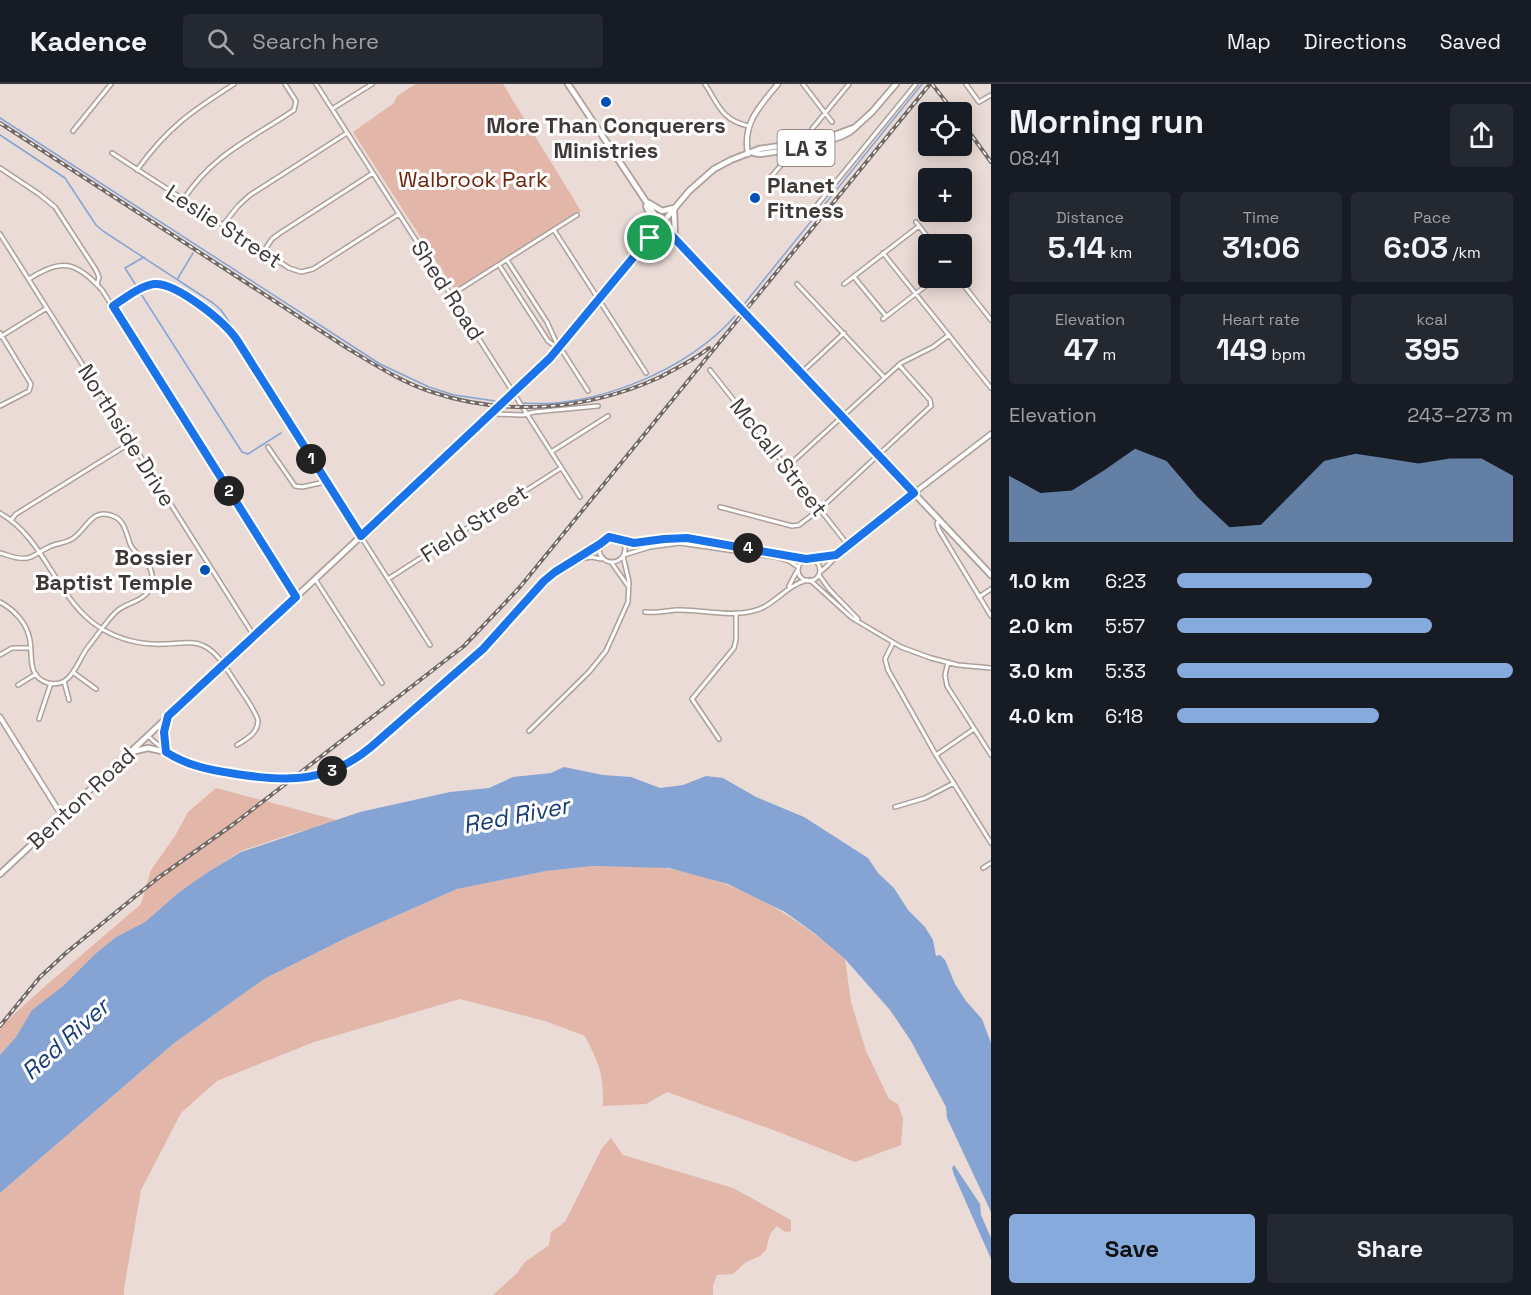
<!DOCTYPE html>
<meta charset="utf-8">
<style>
:root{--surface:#171b24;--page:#242831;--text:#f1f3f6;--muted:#9ea1a6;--line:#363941;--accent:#85aadb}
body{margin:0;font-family:"Space Grotesk",sans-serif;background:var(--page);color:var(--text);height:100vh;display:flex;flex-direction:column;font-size:22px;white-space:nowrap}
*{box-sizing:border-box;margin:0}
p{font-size:20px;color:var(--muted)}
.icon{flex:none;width:33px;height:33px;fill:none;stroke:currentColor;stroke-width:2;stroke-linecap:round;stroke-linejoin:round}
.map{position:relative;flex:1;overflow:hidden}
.drawer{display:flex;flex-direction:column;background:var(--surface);width:540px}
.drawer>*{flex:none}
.buttons{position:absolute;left:918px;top:18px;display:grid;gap:12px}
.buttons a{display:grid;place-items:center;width:54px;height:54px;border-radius:6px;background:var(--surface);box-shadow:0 3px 15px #0003;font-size:30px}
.pin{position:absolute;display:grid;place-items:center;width:51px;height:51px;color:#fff;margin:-26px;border:3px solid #fff;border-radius:50%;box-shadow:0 2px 6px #0007}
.km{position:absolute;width:30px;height:30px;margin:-15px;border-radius:50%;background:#222;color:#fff;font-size:16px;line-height:30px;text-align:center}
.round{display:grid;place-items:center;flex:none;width:63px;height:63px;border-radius:6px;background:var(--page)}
.summary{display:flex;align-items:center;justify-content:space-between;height:102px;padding:0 18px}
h1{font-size:33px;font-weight:700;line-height:45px}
.figures{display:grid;grid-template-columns:repeat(3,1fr);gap:9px;height:102px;padding:6px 18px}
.figures div{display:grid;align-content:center;border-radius:6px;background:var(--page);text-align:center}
.figures b{font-size:30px;font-weight:700}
.figures small{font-size:16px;font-weight:400}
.figures p{font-size:16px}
.chart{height:168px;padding:12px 18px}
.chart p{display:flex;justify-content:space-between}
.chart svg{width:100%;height:108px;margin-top:6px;fill:var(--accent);opacity:.7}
.primary-button{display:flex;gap:12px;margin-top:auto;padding:12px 18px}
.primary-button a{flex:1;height:69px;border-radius:6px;background:var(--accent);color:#111;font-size:24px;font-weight:700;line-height:69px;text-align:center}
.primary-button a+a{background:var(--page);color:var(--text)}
ul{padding:0 18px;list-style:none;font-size:20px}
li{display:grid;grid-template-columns:96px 72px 1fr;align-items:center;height:45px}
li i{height:15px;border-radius:8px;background:var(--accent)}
header{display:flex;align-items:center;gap:36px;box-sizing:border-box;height:84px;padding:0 30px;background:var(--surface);border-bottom:2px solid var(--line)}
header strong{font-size:28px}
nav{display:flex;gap:33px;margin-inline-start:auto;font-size:21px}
.search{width:420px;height:54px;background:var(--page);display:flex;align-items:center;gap:15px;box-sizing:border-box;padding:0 21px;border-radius:6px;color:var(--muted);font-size:22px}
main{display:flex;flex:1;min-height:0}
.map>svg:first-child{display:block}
.green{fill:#e2b6a8}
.water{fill:#85a4d4}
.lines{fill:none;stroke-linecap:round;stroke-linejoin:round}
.stream{stroke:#85a4d4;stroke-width:1.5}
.street-casing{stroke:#ad9f9a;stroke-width:6}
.secondary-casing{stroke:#ad9f9a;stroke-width:7}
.primary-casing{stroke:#ad9f9a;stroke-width:8}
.street{stroke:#fff;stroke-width:3}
.secondary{stroke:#fff;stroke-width:4}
.primary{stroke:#fff;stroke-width:4.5}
.rail-casing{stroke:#716966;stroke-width:4}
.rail{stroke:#fff;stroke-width:1.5;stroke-dasharray:4.5;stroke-linecap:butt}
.street-bridge-casing{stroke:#ad9f9a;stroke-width:6;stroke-linecap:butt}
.street-bridge{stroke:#fff;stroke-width:3}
.route-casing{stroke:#fff;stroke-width:12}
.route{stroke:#1a73e8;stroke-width:8}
.poi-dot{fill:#0050ba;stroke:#fff;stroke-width:2}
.labels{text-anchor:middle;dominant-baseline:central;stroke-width:6;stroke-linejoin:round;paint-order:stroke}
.shield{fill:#fff;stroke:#787472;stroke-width:1.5}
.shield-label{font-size:21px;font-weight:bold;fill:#3e3836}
.poi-label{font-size:22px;font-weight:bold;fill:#3e3836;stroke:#fff}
.park-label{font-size:22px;fill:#6e250e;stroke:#fff}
.street-label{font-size:22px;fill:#3e3836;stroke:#fff}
.water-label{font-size:24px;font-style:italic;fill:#193f79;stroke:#fff}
</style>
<header>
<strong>Kadence</strong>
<div class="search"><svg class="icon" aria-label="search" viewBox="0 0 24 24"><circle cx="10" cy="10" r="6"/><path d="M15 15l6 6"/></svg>Search here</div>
<nav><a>Map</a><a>Directions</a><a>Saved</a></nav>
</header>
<main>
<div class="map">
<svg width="991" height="1211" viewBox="0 0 991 1211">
<rect width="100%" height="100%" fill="#eadbd6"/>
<path class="green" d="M416,0H503L581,127L457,205H455L452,202L353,48L394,19L397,12Z
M216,704L340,737L291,750L241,767L208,788L178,809L145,838L116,853L95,870L63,902L32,926L16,953L0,971V943L43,904L141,820L151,786L175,752L188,728Z
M593,782C617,783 648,780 671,785C743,799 791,829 845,875L851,918L866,967L889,1015L898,1020L903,1035L901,1061L855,1078L776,1047L667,1008L646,1020L603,1022C604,990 599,980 585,952L545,937L460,915L314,958L217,997L181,1029L141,1106L124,1205V1211H0V1109L173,960L264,895L348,853L457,805L546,787Z
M611,1054L623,1071L733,1104L791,1136V1147L785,1148L777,1142L770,1150L766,1166L760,1172L746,1178L733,1190L717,1191L713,1201V1211H493L517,1189L525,1178L549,1161L551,1148L565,1138L602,1064Z"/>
<path class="water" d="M564,683L603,691L631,693L660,704L683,701L706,692L723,694L756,713L804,733L868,774L878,789L894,804L908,826L925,843L933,856L936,872L940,871L945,876L955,900L966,917L982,935L991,959V1128L947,1034L946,1023L911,957L890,926L845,875L814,849L785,828L728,800L669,784L593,782L546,787L457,805L348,853L264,895L173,960L0,1109V971L16,953L32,926L63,902L95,870L116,853L145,838L178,809L208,788L241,768L360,728L450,708L489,704L513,693L551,689Z
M954,1081L980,1120L981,1131L991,1154V1175L954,1091L952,1084Z"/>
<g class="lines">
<path class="stream" d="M0,34L380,280L429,303L454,311L495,317
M0,51L65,94L96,141L103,147L213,219L221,226L258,280
M178,194L193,169
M137,203L125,184L144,173
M141,210L242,368L248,370L281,349
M745,219L922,0
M524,319C594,325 690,285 735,232"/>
<defs>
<path id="street" d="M316,0L580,413
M705,0C720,23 721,35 748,42
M803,0L832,38
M966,0L979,18L991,11
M332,25L372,0
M812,45L849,0
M73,47L111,0
M112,69L289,184L301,188L313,185L399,130
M0,84L39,110L55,123L96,186L99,193L97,201
M137,86C167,44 192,27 234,0
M770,94L789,72
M183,116C214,69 250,56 294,26L296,17L285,0
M805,133L809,131L916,0
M916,138L933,160
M223,141L238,122L250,111L347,49
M554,146L646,289
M0,150L254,552
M264,167L272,155L280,149L373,89
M883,169L991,304
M507,176L547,238L558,262
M499,181L548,257L563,268L588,307
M854,193L886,232
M958,194L991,236
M29,195C61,174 76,177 102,206L296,513
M797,200L884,293
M844,200L919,142
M451,211L577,131
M113,222C125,215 137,204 150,201C170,196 213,228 227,242L430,561
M883,235L936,194
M0,249L31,300L29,307L0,322
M0,253L47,224
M710,286L848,461
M801,289L844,249
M493,330L523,331L534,328L598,322
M268,363L295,402L302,403L325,398
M551,368L608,332
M787,383L901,279L933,263L949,251
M720,423L792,442L799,441L820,425L931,322L930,316L899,281
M0,429C47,456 56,517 102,545C121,556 142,561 164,560C176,560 192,556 204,562C218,569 226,584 234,596C242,609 253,622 258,636C258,649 248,654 237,661
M939,435L937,440L939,446L991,532
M11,436L16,430L132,358
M599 465a13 13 0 1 1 26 0a13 13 0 1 1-26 0Z
M621,456C642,462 664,453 686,454C721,456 772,466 806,475
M0,469C8,471 18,476 27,474C34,473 40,467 47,464C55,459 64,460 72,455C87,446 91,423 113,432C126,437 126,451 131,462C137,472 151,478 152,491C153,497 152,503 148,508C141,518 126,519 117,527C106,537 98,551 88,563C77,577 72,605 48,599C25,592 34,569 29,552C25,537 13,525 0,518
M624,471L650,463L680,459L776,473L789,477L798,483
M578,475L592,473L601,475
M811,475L834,471
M798 486a11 11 0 1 1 22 0a11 11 0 1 1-22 0Z
M611,478L628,502
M820,488C830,481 837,470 847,462C869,443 892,427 914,409
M819,491L829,505L858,535
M315,495L382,599
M388,495L561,384
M810,496L852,534L901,563L931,574L958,581L991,584
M789,502L797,487
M979,513L991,505
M645,528C656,529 666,527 677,526C705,525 738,536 764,523C780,514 789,501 807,496
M893,559L885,575L888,586L936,671L991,759
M0,571L12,564H31
M948,578L945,591L947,602L991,671
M74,589L96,605
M64,597L69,616
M18,601L36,590
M424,616L483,565L544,497L555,488L600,460
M39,635L51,599
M529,647L589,588L606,567L628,518L629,498L623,472
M148,652C167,670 185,680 211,686
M719,655L692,615L734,564L736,556V529
M936,671L974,645
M895,723L925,714L954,699
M983,784L991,779"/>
<path id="secondary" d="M748,70C742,39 760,22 778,0
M914,409L991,350
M0,633L62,732"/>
<path id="primary" d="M568,0L661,140L991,491
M754,69L760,70L810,63L842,52L850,48L872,28L896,0
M649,119L662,127L674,124
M646,122L651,134L650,154
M674,126L675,156
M650,154L674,156
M131,668L148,664L166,668L164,648L167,634
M0,790L530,294L566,255L689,107L714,85L731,76L759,65L821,56L853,44"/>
</defs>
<use href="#street" class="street-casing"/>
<use href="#secondary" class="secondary-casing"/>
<use href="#primary" class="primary-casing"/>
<use href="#street" class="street"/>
<use href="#secondary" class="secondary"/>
<use href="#primary" class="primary"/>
<defs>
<path id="rail" d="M932,0L954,28
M962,38L991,78
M0,39L347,264C374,280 401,298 432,308C506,333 587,326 658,294C675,285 694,276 709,264
M0,942L40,893L67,868L158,794L235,739L464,562L520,503L930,0"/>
</defs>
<use href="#rail" class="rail-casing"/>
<use href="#rail" class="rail"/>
<defs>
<path id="street-bridge" d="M211,686C260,694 310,705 355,676C378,662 403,635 424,616"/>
</defs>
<use href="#street-bridge" class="street-bridge-casing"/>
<use href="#street-bridge" class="street-bridge"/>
</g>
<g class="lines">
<defs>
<path id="route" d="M661,140L914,409L836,471L806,475L687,454L664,455L634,459L609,453L600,460L555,488L544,497L483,565L371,663C328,699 288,698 236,690C210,686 188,682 166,668L164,648L168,632L296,513L113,222C125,214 140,202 154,200C176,198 225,238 237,256L361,452L550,274Z"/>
</defs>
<use href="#route" class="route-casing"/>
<use href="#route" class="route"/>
</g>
<g class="poi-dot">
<circle cx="606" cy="18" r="6"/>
<circle cx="755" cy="114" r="6"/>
<circle cx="205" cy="486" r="6"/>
</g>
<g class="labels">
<rect class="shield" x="777.5" y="46" width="57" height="36" rx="4.5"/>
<g class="shield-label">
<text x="806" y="64">LA 3</text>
</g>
<g class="poi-label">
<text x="606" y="41">More Than Conquerers<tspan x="606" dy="25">Ministries</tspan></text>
<text x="767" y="101" text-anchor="start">Planet<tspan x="767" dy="25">Fitness</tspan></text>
<text x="193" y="473" text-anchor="end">Bossier<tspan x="193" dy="25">Baptist Temple</tspan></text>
</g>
<g class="park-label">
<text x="473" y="95">Walbrook Park</text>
</g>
<g class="street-label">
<text transform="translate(224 142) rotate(33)">Leslie Street</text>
<text transform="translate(448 206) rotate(57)">Shed Road</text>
<text transform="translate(127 351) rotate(58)">Northside Drive</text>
<text transform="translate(779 373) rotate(52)">McCall Street</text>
<text transform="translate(474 439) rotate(-33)">Field Street</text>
<text transform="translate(81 714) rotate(-43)">Benton Road</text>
</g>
<g class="water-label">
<text transform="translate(516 731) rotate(-11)">Red River</text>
<text transform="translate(65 955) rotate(-42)">Red River</text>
</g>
</g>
</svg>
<div class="buttons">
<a><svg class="icon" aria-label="locate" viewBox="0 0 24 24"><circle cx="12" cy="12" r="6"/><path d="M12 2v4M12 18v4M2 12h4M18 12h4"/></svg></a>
<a>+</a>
<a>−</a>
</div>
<div class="pin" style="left:650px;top:154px;background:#1e9e55"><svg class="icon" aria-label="arrive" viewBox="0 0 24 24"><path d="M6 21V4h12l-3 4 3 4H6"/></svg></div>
<b class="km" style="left:311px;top:375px">1</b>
<b class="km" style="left:229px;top:407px">2</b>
<b class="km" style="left:332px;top:687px">3</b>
<b class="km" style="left:748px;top:464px">4</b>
</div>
<section class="drawer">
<div class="summary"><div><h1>Morning run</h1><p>08:41</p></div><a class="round"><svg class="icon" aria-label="share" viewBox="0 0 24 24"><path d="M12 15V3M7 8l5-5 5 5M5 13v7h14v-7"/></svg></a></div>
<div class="figures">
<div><p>Distance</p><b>5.14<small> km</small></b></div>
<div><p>Time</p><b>31:06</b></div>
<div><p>Pace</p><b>6:03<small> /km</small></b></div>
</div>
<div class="figures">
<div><p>Elevation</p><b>47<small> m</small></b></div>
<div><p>Heart rate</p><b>149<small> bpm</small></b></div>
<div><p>kcal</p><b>395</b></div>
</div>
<div class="chart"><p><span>Elevation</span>243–273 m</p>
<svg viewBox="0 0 160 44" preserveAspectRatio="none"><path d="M0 44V17L10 24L20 23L30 15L40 6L50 11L60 26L70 38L80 37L90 24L100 11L110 8L120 10L130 12L140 10L150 10L160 17V44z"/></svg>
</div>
<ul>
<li><b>1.0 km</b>6:23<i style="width:58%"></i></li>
<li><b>2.0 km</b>5:57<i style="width:76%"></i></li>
<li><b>3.0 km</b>5:33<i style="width:100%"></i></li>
<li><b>4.0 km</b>6:18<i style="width:60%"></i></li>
</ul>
<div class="primary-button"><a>Save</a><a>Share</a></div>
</section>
</main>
